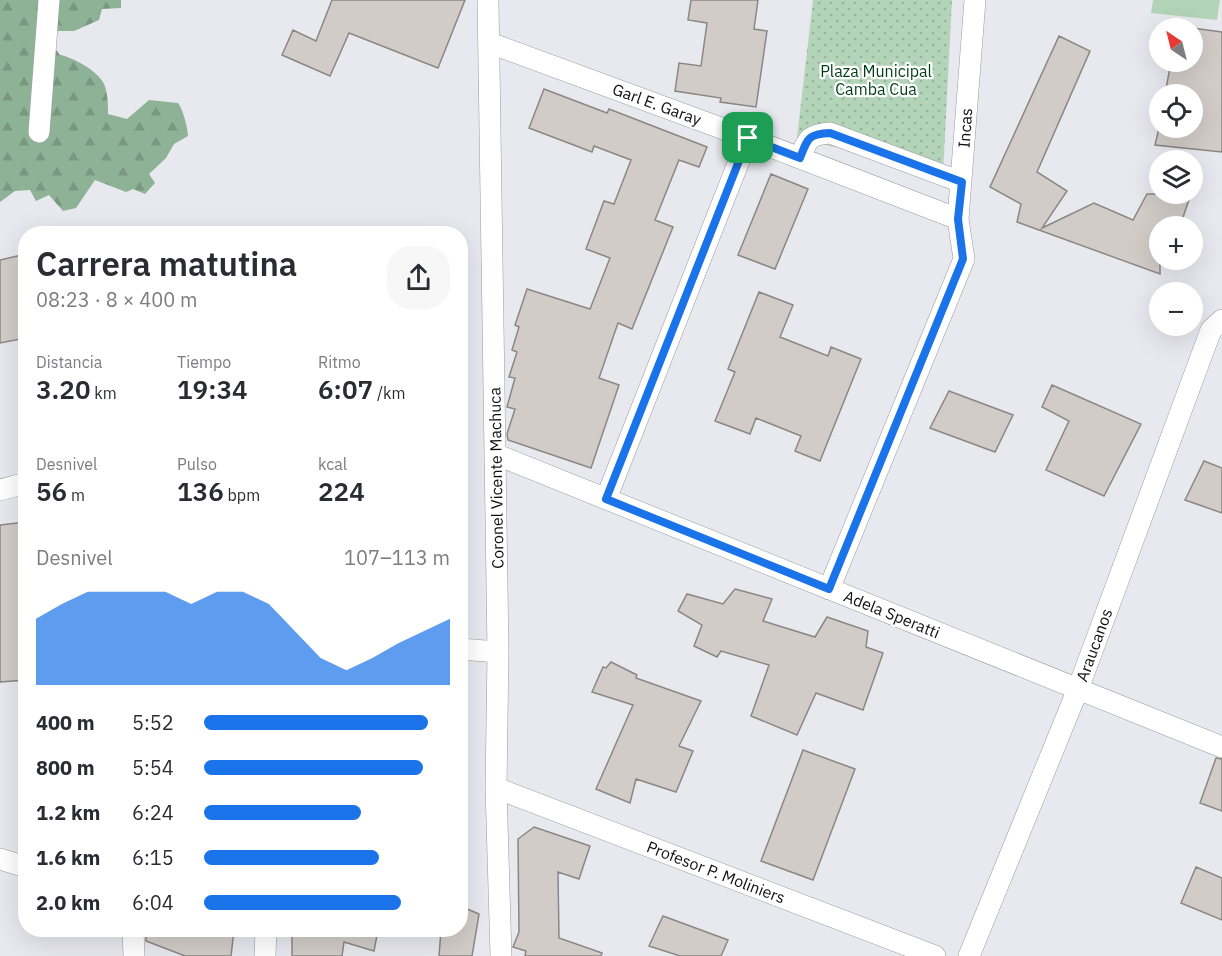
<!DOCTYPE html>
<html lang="es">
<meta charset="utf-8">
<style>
:root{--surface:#fff;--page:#f7f7f7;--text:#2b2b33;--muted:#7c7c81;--accent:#1a73e8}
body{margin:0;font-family:"IBM Plex Sans",sans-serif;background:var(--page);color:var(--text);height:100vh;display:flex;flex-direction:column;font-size:22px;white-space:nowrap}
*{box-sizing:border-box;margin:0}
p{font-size:20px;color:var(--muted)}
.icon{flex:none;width:33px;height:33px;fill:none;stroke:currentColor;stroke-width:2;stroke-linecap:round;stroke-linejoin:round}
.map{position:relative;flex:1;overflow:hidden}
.details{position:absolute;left:18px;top:226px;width:450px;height:711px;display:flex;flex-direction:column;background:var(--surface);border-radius:24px;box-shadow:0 6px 24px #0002}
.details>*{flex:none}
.needle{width:39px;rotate:325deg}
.controls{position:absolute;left:1149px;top:18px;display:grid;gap:12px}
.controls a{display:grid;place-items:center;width:54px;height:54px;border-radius:50%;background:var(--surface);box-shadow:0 6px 24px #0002;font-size:30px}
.pin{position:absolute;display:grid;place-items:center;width:51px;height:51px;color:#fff;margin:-26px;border-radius:12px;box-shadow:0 3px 9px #0006}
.round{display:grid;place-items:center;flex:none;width:63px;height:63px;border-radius:24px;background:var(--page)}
.headline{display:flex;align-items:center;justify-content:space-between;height:102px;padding:0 18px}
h1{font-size:33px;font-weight:600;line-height:45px}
.metrics{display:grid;grid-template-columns:repeat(3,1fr);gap:9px;height:102px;padding:6px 18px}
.metrics div{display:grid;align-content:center}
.metrics b{font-size:26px;font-weight:600}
.metrics small{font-size:16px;font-weight:400}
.metrics p{font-size:16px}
.chart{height:168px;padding:12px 18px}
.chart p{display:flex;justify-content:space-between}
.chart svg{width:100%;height:108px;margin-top:6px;fill:var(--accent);opacity:.7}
ul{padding:0 18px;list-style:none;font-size:20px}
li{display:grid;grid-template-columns:96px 72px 1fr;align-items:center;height:45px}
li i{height:15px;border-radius:8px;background:var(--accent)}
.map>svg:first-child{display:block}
.grass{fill:url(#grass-dots)}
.forest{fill:url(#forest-firs)}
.garden{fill:#b3d4b9}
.building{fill:#d1ccc8;stroke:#8b8782;stroke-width:1.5}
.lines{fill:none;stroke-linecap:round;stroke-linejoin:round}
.minor-casing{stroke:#9b9ba0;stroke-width:22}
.minor{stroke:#fff;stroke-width:21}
.route-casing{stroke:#fff;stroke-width:12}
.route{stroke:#1a73e8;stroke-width:8}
.labels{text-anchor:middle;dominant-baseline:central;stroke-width:4.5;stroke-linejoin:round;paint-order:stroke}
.park-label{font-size:16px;fill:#003e18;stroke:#fff}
.street-label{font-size:16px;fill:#101012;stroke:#fff}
</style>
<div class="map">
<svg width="1222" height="956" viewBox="0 0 1222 956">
<defs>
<pattern id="grass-dots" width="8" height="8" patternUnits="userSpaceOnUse" patternTransform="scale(1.5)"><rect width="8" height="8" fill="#b3d4b9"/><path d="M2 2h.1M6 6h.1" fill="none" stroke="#99b59e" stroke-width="1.8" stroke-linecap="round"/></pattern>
<pattern id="forest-firs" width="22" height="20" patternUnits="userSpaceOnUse" patternTransform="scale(1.5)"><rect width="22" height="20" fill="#8eb295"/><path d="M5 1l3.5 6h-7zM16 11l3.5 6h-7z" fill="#79987f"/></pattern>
</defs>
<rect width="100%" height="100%" fill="#e8e8ef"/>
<path class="grass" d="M813,0H952L943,173L797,138Z"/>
<path class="forest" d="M0,0H121V8L102,9L99,20L74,31H57L46,37L60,55C73,57 99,72 104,84C108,93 108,105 108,114L127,119L149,100L178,103C183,109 188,129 188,136L174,144L166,158L149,174L155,183L145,194L133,189L126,192L95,180L76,208L63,211L49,195L36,201L30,190L15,191L0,202Z"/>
<path class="garden" d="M1153,0H1220L1217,20L1151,13Z"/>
<path class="building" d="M332,0H465L438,68L349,33L330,76L282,55L293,30L316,41Z
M691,0H758L754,29L767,31L756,107L720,102L721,98L675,91L679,63L701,66L707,23L688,20Z
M1192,28L1222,32V152L1155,145L1159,128H1192V94H1165L1171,62H1192Z
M1059,36L1090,51L1037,172L1067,191L1042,228L1094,203L1133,220L1147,194H1191L1180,226H1160V274L1017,222L1021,204L990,187Z
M544,89L607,113L609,109L707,147L699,167L679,160L655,220L673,227L632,329L618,323L599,378L619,385L591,468L508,440L507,434L515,409L507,407L515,378L509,377L517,352L512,350L519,327L515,325L527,289L590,309L610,258L586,249L604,201L614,204L631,160L594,146L592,152L529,128Z
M771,174L808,189L775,269L738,255Z
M26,254V338L0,343V260Z
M759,292L793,305L780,337L828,356L831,347L861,359L820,461L795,451L801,436L756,418L750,434L715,421L735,372L728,369Z
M1052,385L1141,424L1104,496L1046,470L1069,421L1042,407Z
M949,391L1013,415L995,452L930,428Z
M1204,461L1222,468V513L1185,500Z
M26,522V680L0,682V525Z
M735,589L772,599L763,621L815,637L827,617L868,631L866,647L883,653L863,710L816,693L797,735L751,716L769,665L721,651L717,657L694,646L702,625L678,611L687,594L723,604Z
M611,662L637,675L636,678L701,701L679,746L693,751L676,792L636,779L630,803L596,789L633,705L592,692L603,667L606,668Z
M803,750L855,769L813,880L761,861Z
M1216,758L1222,759V811L1200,803Z
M534,827L590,846L579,879L558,872L559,938L602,953L601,956H525L526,951L513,947L519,932L518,839Z
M1196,867L1222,878V920L1181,903Z
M460,906L479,914L472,956H439L441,930H460Z
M663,916L728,940L721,956H680L649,946Z
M146,930H234L231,956H185L146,941Z
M292,930H378L374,951L344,942L342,956H292Z"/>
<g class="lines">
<defs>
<path id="minor" d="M488,0L495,454L498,652L496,788L501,956
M490,43L748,138L958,219
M39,132L49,0
M800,158C808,139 808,135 830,133L961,182
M495,454L1222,747
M0,490L26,483
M606,499L748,138
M829,589L964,259L958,219L975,0
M460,649L498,652
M496,788L935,956
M0,859L26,867
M133,930L134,956
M265,956L266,930
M969,956L1078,689L1211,330L1222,320"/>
</defs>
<use href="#minor" class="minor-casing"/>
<use href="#minor" class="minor"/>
</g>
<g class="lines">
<defs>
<path id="route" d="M830,133L962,182L958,219L963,259L829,589L606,499L748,138L800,158C808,138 808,134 830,133Z"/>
</defs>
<use href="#route" class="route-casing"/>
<use href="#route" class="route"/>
</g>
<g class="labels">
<g class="park-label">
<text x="876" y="71">Plaza Municipal<tspan x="876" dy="18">Camba Cua</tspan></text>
</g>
<g class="street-label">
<text transform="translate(657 104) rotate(20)">Garl E. Garay</text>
<text transform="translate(965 128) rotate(-86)">Incas</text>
<text transform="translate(496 478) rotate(-91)">Coronel Vicente Machuca</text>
<text transform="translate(892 614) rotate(22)">Adela Speratti</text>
<text transform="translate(1094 645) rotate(-70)">Araucanos</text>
<text transform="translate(716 872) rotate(21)">Profesor P. Moliniers</text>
</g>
</g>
</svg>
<div class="controls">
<a><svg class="needle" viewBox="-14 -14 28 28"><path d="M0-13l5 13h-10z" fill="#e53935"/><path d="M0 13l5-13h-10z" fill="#7c7c81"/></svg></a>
<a><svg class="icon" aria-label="locate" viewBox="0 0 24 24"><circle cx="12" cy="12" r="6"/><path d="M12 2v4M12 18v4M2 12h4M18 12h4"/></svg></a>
<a><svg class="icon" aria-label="layers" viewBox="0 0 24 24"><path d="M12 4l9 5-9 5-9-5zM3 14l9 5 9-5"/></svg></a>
<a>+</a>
<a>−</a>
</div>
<div class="pin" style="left:748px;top:138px;background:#1e9e55"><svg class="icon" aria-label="arrive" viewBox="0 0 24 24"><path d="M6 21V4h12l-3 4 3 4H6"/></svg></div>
<section class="details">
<div class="headline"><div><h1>Carrera matutina</h1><p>08:23 · 8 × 400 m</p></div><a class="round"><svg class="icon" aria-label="share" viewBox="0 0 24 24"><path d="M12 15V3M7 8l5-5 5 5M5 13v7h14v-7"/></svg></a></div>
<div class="metrics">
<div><p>Distancia</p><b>3.20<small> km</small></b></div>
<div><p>Tiempo</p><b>19:34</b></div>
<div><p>Ritmo</p><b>6:07<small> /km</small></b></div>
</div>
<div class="metrics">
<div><p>Desnivel</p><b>56<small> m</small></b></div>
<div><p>Pulso</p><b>136<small> bpm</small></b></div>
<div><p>kcal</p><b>224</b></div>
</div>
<div class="chart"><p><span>Desnivel</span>107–113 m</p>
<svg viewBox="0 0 160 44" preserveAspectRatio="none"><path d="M0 44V17L10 11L20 6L30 6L40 6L50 6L60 11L70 6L80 6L90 11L100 22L110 33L120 38L130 33L140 27L150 22L160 17V44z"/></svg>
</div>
<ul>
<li><b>400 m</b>5:52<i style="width:91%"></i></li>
<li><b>800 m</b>5:54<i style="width:89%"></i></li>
<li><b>1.2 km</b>6:24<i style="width:64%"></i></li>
<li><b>1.6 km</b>6:15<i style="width:71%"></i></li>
<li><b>2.0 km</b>6:04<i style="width:80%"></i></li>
</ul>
</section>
</div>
